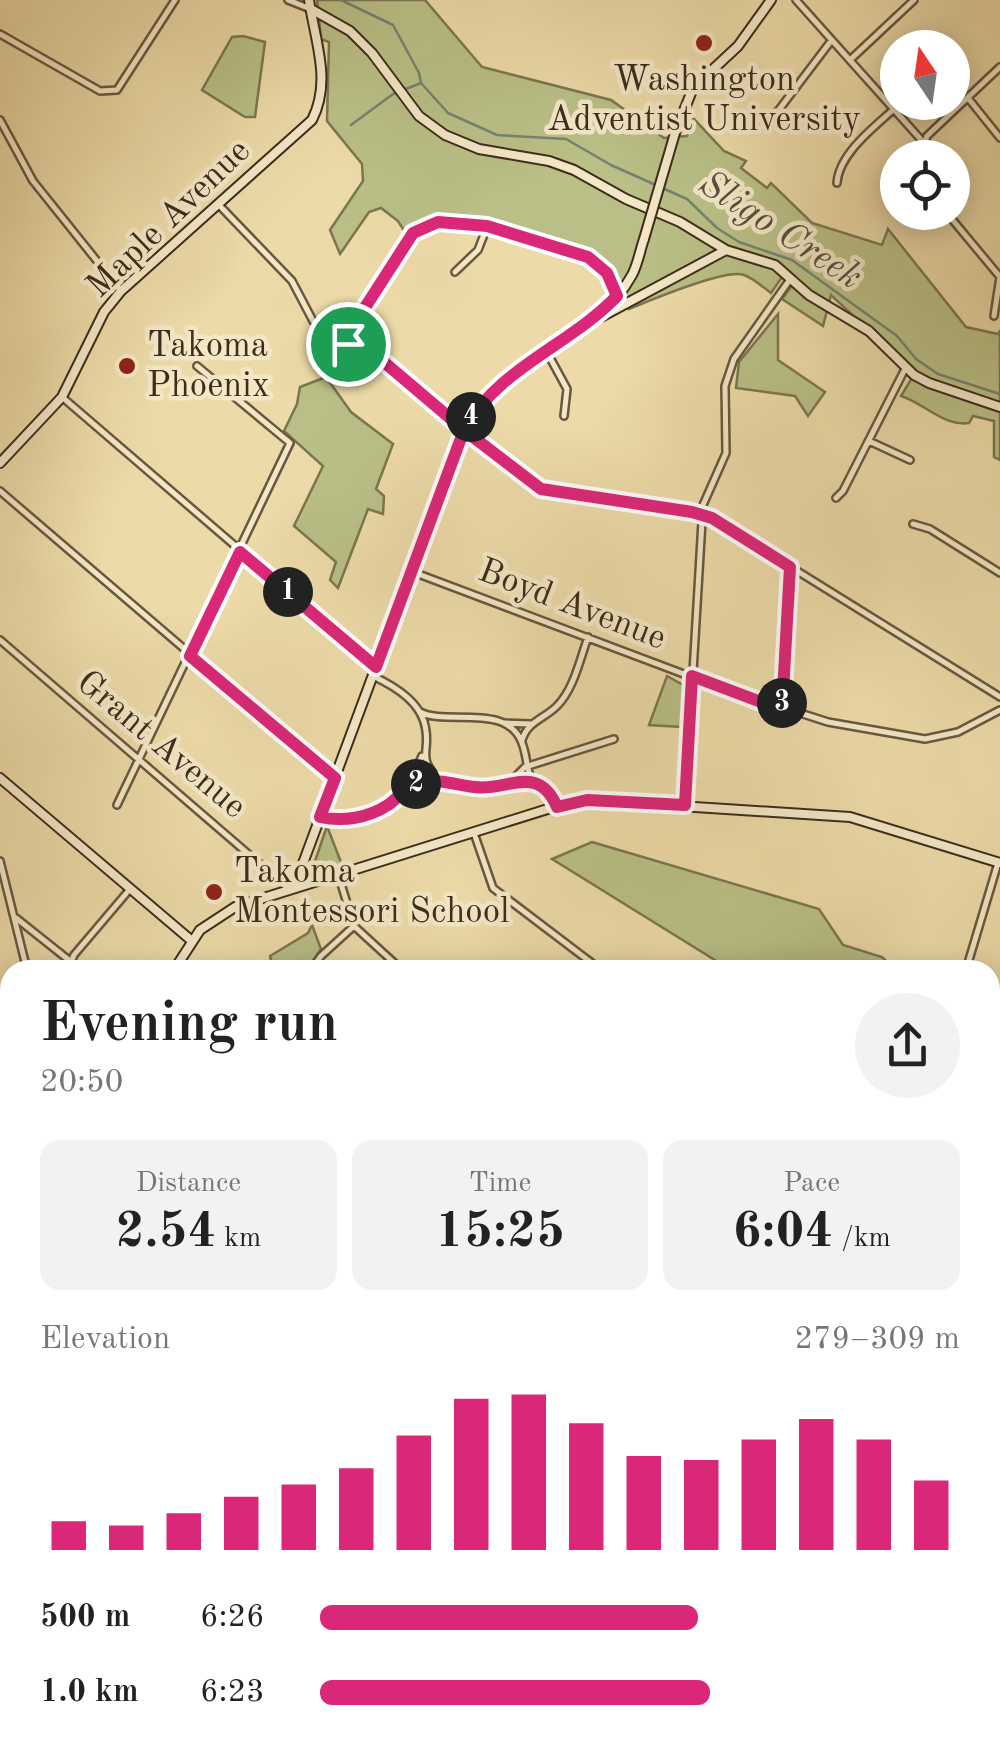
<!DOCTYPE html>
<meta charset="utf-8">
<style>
:root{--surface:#fff;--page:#f2f2f2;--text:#222;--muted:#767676;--accent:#db2777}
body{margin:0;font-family:"Old Standard TT",serif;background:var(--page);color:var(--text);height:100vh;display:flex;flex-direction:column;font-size:38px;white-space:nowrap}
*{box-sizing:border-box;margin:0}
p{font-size:32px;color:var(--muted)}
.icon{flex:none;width:55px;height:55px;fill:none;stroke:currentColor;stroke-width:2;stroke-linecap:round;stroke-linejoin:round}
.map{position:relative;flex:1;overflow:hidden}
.sheet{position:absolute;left:0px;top:960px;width:1000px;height:792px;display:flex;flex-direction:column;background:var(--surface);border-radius:30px 30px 0 0;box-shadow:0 5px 25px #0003}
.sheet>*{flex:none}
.needle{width:65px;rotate:347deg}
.controls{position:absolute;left:880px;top:30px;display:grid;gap:20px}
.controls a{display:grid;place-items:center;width:90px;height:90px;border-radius:50%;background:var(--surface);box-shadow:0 5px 25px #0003;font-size:50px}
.pin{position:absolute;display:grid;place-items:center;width:85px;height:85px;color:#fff;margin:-42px;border:5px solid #fff;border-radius:50%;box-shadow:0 2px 10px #0007}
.km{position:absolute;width:50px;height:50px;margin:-25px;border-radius:50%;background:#222;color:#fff;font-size:28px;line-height:50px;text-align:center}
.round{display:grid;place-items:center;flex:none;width:105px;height:105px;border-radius:52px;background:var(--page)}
.headline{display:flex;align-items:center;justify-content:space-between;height:170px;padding:0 40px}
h1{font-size:55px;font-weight:800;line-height:75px}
.metrics{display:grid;grid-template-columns:repeat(3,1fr);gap:15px;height:170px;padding:10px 40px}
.metrics div{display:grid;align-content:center;border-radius:20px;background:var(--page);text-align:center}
.metrics b{font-size:50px;font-weight:800}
.metrics small{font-size:28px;font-weight:400}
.metrics p{font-size:28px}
.chart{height:280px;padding:20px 40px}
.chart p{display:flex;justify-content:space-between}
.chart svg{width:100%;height:180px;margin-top:10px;stroke:var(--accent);stroke-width:6}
ul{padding:0 40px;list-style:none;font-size:32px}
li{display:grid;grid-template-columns:160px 120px 1fr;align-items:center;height:75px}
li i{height:25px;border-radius:12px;background:var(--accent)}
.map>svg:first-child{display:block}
.green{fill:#b9bf86;stroke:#7b7650;stroke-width:2.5}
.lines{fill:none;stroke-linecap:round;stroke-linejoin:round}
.stream{stroke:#748270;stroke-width:2.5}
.street-casing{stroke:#69583e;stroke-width:10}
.secondary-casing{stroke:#3d2d1b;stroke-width:12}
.street{stroke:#f3e7c6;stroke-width:5}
.secondary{stroke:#f3e7c6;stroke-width:8}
.secondary-bridge-casing{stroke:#3d2d1b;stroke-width:12;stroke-linecap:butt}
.secondary-bridge{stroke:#f3e7c6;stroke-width:8}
.route-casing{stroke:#fff;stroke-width:20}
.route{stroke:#db2777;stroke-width:12}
.poi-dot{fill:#8f2418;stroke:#f3e7c6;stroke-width:4}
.labels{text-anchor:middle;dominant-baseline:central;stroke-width:9;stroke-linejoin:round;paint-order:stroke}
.poi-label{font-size:35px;fill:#3d2d1b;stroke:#f3e7c6;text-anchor:start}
.street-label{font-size:35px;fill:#3d2d1b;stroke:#f3e7c6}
.water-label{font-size:38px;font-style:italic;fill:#54503e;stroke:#f3e7c6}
</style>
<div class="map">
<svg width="1000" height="1752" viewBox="0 0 1000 1752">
<rect width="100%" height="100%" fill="#ecdaa8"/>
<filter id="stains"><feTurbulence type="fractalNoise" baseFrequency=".002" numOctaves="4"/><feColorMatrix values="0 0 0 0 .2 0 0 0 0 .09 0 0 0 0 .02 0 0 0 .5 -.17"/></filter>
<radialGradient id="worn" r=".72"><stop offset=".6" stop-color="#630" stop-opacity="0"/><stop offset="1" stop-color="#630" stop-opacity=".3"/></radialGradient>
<path class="green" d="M317,0H425L482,67L611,100L664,138L687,136L693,118L724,151L746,161L741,168L767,188L771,183L812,223L882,245L888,229L966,327L998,334L1000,331V460L994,457V421L973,416L969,423C944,427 924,403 901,396L915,373L831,295L823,326L782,299L793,284L782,277L771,293C763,287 753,278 744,275C726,268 649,301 629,309L606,268L590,258L468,220L435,222L407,235L398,221L381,208L369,212L340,254L330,230L363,181L362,164L327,121L329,42L321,39Z
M243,36L265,42L255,117H245L202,90L232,37Z
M778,314V360L825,392L808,416L795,396L736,388L739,362Z
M326,377L351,412L393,444L376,489L384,496L383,514L368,509L338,588L330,580L336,562L294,526L323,466L284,431L297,404L300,387Z
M667,676L683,685L681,727L649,725Z
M327,826L342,865L317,872L313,867Z
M592,842L819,909L843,945L882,957L896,970H731L552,859Z
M312,925L321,949L307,970H269L273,968L270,956L308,933Z
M1000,1546V1672L990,1678V1552Z
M560,1742L636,1743L651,1752H566Z
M840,1743H947V1752H840L844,1748Z"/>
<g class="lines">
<path class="stream" d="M341,0L393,25L419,73L421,83L448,113L497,135L566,139L611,165L687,199L717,228L739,242L792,260L897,336L916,359L938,374L1000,394
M351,125L393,94L421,83
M990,1592L1000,1587"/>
<defs>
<path id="street" d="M288,0L308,8
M796,0L924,143
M0,34L100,91L117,90L175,0
M850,60L914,0
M968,98L1000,138
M0,120L33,181L121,291
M736,125L769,117L778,111L831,41
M920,158L927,136L1000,67
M837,183C839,154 873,128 894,109
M219,205L292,281L313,321L326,336L379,357L464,430L541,489L692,512L712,518L1000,697
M946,212L1000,277
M455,272L478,250L487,227
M994,316L1000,277
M347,344C356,324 399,244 414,233C428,222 450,220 466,222C489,224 581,250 598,263C608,271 612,284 617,296
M548,354L567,389L564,416
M62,397L376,667
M869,441L910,460
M0,491L335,778
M836,498L843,491L906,367
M913,524L930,529L1000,573
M413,572L713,685L828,722L925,739L958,732L1000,710
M0,640L289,889
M373,676C396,687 423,703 426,731C429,752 419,756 435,776C449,782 467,788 481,788C511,788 540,766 557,807
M782,710L790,568
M420,712C446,726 507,702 522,743C527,755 526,768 532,781
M504,723L531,724
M522,740C528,721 544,719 557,706C574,689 580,659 588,637
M512,780L525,767L614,739
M406,789L425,781H444
M117,805L290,443L197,366
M685,805L703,505L726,453L725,386L734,359L791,278
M320,817C369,828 404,798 422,756
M474,833L493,888L601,970
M0,861L27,970
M338,874L354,926L402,970
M16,918L70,961
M68,970L74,955L130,889
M311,970L321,956L354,926
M966,970L998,863
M0,1025L10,1022
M990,1075L1000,1087
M990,1094L1000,1089
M990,1225L1000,1219
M0,1255L10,1258
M990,1319L1000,1321
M0,1420L10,1428
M990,1513L1000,1518
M990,1547L1000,1542
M0,1625L10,1616
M0,1730L10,1725
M91,1742L93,1752
M254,1742L269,1752
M449,1742L465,1752
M645,1742L660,1752
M798,1742L806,1752
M426,1752L431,1742
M664,1752L670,1742
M785,1752L791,1742
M953,1752L954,1742"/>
<path id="secondary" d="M311,9L350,31L372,53L419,116L445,135L479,149L549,161L574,170L626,199L680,222L726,250L775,265L809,295L869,331L914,375L929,383L1000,407
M675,133L693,88L738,46L771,0
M601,317L726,250
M0,463L62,397L104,312L121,291L312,120C332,81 315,41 309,0
M0,778L192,941
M289,889L302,866L464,430C504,356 594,345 632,275C638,264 640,250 644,239
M174,970L200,930L235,907L570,802L587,800L850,817L1000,863
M0,1295L10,1288
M0,1596L10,1602
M219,1742L234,1752"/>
</defs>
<use href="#street" class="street-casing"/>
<use href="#secondary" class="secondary-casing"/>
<use href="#street" class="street"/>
<use href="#secondary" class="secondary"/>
<defs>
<path id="secondary-bridge" d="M644,239L675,133"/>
</defs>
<use href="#secondary-bridge" class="secondary-bridge-casing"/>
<use href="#secondary-bridge" class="secondary-bridge"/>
</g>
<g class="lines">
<defs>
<path id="route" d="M348,344L378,357L464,430L376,667L240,552L190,656L335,778L320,817C343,822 368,818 388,805C399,797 407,786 420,783C439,778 456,785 475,787C506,792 538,762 557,807L587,800L685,805L692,676L782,710L790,567L712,518L692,512L541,489L464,430C498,368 569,346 617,296L607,273L588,257L487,226L438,222L413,233L357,320L348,344"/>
</defs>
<use href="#route" class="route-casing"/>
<use href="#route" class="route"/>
</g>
<g class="poi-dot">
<circle cx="704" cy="43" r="10"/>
<circle cx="127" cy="366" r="10"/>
<circle cx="214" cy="892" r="10"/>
</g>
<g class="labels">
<g class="poi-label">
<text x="704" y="80" text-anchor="middle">Washington<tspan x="704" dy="40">Adventist University</tspan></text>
<text x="147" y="346">Takoma<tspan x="147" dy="40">Phoenix</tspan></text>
<text x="234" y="872">Takoma<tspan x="234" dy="40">Montessori School</tspan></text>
</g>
<g class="street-label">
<text transform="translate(169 219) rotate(-44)">Maple Avenue</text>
<text transform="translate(572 605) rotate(21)">Boyd Avenue</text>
<text transform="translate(161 745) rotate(40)">Grant Avenue</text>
</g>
<g class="water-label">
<text transform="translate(780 231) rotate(33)">Sligo Creek</text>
</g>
</g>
<rect width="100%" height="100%" filter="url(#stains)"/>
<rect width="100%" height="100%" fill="url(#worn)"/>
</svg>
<div class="controls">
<a><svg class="needle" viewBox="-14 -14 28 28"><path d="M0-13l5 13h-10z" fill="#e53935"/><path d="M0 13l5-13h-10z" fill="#767676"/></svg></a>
<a><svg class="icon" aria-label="locate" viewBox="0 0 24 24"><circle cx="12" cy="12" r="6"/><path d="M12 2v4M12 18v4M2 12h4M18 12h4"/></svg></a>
</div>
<div class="pin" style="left:348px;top:344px;background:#1e9e55"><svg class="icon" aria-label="arrive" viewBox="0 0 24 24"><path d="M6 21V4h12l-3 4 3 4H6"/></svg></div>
<b class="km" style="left:288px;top:592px">1</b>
<b class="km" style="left:416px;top:784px">2</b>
<b class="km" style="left:782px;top:703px">3</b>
<b class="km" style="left:471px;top:417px">4</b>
<section class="sheet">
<div class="headline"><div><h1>Evening run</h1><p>20:50</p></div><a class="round"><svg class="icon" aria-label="share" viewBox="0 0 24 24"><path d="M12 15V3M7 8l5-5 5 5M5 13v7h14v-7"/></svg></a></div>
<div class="metrics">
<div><p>Distance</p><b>2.54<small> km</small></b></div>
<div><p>Time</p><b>15:25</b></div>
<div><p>Pace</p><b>6:04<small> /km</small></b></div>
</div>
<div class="chart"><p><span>Elevation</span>279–309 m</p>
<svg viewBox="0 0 160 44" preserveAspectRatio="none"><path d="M5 44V37M15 44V38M25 44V35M35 44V31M45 44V28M55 44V24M65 44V16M75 44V7M85 44V6M95 44V13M105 44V21M115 44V22M125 44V17M135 44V12M145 44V17M155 44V27"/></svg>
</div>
<ul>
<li><b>500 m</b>6:26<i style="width:59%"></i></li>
<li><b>1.0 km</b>6:23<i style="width:61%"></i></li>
</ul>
</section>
</div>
